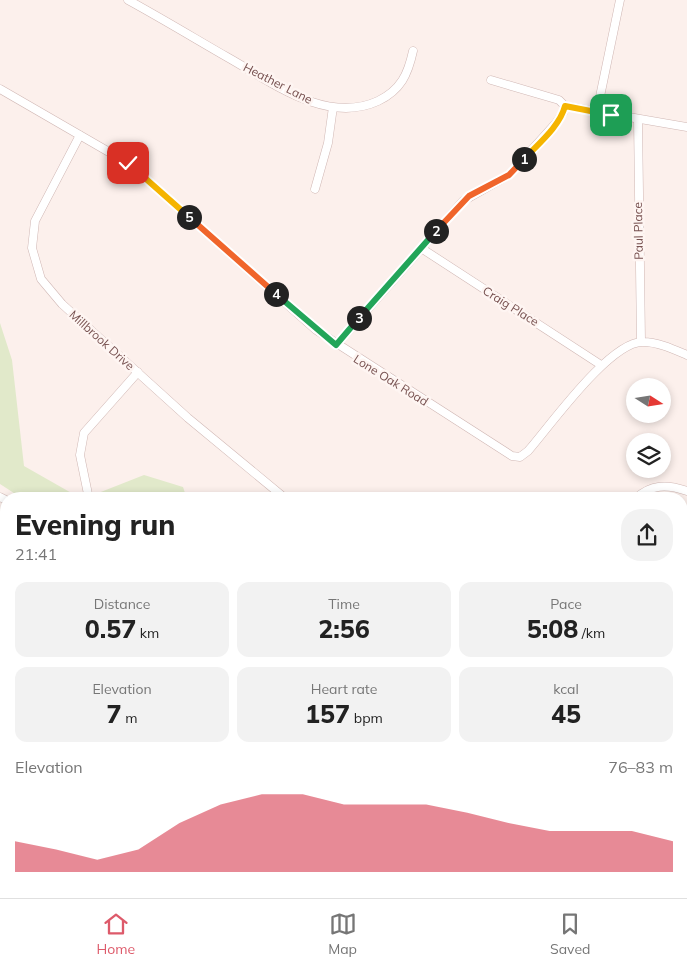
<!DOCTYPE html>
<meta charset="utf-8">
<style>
:root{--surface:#fff;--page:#f2f2f2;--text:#222;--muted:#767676;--line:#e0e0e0;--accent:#dd5a6a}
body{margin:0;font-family:Mulish,sans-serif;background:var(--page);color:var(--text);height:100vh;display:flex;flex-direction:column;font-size:19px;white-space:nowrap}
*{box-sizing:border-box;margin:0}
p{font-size:16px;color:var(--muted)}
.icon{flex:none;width:28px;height:28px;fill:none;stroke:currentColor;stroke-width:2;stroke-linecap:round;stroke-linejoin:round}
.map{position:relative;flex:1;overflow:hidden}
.drawer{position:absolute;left:0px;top:492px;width:688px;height:406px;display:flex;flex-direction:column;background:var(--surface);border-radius:20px 20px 0 0;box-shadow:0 2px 8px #0003}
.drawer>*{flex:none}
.needle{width:32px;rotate:102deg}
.tools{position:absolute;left:626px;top:378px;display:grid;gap:10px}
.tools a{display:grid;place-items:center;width:45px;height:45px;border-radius:50%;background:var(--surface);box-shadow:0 2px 8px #0003;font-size:25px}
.pin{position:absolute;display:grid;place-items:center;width:42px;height:42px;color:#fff;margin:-21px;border-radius:10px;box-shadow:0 2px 8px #0006}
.km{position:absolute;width:25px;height:25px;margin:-12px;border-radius:50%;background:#222;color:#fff;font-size:14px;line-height:25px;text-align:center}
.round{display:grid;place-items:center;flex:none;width:52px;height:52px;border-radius:20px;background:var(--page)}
.head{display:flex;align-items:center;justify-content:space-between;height:85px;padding:0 15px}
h1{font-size:28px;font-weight:800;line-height:38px}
.metrics{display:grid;grid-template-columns:repeat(3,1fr);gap:8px;height:85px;padding:5px 15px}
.metrics div{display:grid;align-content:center;border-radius:12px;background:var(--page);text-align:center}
.metrics b{font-size:25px;font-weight:800}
.metrics small{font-size:14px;font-weight:400}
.metrics p{font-size:14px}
.chart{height:140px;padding:10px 15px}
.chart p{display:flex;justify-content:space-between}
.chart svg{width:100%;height:90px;margin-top:5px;fill:var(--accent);opacity:.7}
.tabs{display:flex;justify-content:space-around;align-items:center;height:70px;border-top:1px solid var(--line);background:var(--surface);font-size:14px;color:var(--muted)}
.tabs a{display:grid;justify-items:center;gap:2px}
.tabs .current{color:var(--accent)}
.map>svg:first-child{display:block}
.green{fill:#e1e9ca}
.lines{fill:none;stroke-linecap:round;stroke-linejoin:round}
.minor-casing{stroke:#d0b7b4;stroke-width:9}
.major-casing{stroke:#d9cece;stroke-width:12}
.minor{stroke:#fff;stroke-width:8}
.major{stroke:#f5bfa9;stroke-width:10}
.split-1-casing{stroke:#fff;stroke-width:10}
.split-2-casing{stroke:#fff;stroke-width:10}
.split-3-casing{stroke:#fff;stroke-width:10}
.split-4-casing{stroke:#fff;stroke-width:10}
.split-5-casing{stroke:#fff;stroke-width:10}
.split-6-casing{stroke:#fff;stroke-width:10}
.split-1{stroke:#f5b400;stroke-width:6}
.split-2{stroke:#f0652b;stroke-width:6}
.split-3{stroke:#22a559;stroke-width:6}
.split-4{stroke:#22a559;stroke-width:6}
.split-5{stroke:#f0652b;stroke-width:6}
.split-6{stroke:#f5b400;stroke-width:6}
.labels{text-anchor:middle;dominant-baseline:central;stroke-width:5;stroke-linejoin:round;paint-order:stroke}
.street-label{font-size:12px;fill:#76504f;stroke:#fef5f2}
</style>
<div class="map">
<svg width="687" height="898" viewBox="0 0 687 898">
<rect width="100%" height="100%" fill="#fcf0ec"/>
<path class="green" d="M0,323L12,360L24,466L82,499H23L0,484Z
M144,475L183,487L187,499H83Z
M687,832V898H657L660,893L681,892V847Z
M194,893H259L261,898H195Z
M497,893L503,898H396L391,893Z"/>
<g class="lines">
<defs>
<path id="minor" d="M128,0C161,18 194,38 227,57C270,81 326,125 378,101C401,90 408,74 413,51
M491,80L559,100L565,106L687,127
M0,89L128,163L316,330L512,456L520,457L528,451C550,426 610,341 643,342C658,342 673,349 687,355
M597,111L620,0
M638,120L641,341
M80,135L35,221L32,248L41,279L62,304L188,418L286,499
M315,189L328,143L333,107
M421,248L601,365
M336,345L463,201L509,175L556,123L563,113L565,106
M0,497L6,500
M89,499L80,455L84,433L138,372
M635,499C651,484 667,484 687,491
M0,679L6,676
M65,892L72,898
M317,892L320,898
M0,897L6,889
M25,898L29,892
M81,898L90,892"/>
<path id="major" d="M0,718L6,729
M681,801L687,786
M105,892L109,898
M635,898L638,892"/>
</defs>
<use href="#minor" class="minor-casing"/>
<use href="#major" class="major-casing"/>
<use href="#minor" class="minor"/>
<use href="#major" class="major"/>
</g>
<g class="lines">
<defs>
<path id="split-1" d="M524,159C538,144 560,126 565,106L611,115"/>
<path id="split-2" d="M436,231L469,196L509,175L524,159"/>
<path id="split-3" d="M359,318L436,231"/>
<path id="split-4" d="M276,294L336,345L359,318"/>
<path id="split-5" d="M189,217L276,294"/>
<path id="split-6" d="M128,163L189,217"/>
</defs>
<use href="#split-1" class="split-1-casing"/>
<use href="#split-2" class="split-2-casing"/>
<use href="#split-3" class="split-3-casing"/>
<use href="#split-4" class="split-4-casing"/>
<use href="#split-5" class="split-5-casing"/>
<use href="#split-6" class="split-6-casing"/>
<use href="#split-1" class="split-1"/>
<use href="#split-2" class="split-2"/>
<use href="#split-3" class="split-3"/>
<use href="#split-4" class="split-4"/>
<use href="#split-5" class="split-5"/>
<use href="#split-6" class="split-6"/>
</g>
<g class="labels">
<g class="street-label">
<text transform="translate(278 83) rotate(27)">Heather Lane</text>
<text transform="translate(638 231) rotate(-91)">Paul Place</text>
<text transform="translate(511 306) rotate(32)">Craig Place</text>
<text transform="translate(102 340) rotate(42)">Millbrook Drive</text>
<text transform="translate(391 380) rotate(32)">Lone Oak Road</text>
</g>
</g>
</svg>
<div class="tools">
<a><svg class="needle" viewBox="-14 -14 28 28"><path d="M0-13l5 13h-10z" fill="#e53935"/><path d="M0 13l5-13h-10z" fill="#767676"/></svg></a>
<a><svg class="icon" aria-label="layers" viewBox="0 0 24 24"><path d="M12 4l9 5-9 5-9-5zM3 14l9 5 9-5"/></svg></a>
</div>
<div class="pin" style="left:611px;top:115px;background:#1e9e55"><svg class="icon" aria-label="arrive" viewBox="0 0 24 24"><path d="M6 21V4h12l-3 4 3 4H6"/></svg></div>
<div class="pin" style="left:128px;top:163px;background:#d93025"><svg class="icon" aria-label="check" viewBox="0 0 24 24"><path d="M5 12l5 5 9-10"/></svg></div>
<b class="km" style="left:524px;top:159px">1</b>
<b class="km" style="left:436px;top:231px">2</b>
<b class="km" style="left:359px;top:318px">3</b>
<b class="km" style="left:276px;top:294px">4</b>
<b class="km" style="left:189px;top:217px">5</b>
<section class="drawer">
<div class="head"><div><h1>Evening run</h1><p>21:41</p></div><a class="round"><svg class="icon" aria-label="share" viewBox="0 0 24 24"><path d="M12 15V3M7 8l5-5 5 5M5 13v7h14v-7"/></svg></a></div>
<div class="metrics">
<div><p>Distance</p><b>0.57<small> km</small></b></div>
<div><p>Time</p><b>2:56</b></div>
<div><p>Pace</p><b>5:08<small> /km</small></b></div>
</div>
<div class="metrics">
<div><p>Elevation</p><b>7<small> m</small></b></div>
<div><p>Heart rate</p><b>157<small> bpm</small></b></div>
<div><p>kcal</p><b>45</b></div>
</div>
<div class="chart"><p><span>Elevation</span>76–83 m</p>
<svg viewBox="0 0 160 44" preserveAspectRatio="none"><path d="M0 44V29L10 33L20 38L30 33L40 20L50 11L60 6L70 6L80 11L90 11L100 11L110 15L120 20L130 24L140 24L150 24L160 29V44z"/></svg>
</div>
</section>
</div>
<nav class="tabs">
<a class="current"><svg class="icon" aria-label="home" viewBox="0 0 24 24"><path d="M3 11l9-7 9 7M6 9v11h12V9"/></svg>Home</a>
<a><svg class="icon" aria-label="map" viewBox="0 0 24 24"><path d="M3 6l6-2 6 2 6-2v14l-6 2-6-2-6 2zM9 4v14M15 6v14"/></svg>Map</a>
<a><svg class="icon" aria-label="saved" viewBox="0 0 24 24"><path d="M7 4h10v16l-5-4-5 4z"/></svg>Saved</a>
</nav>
